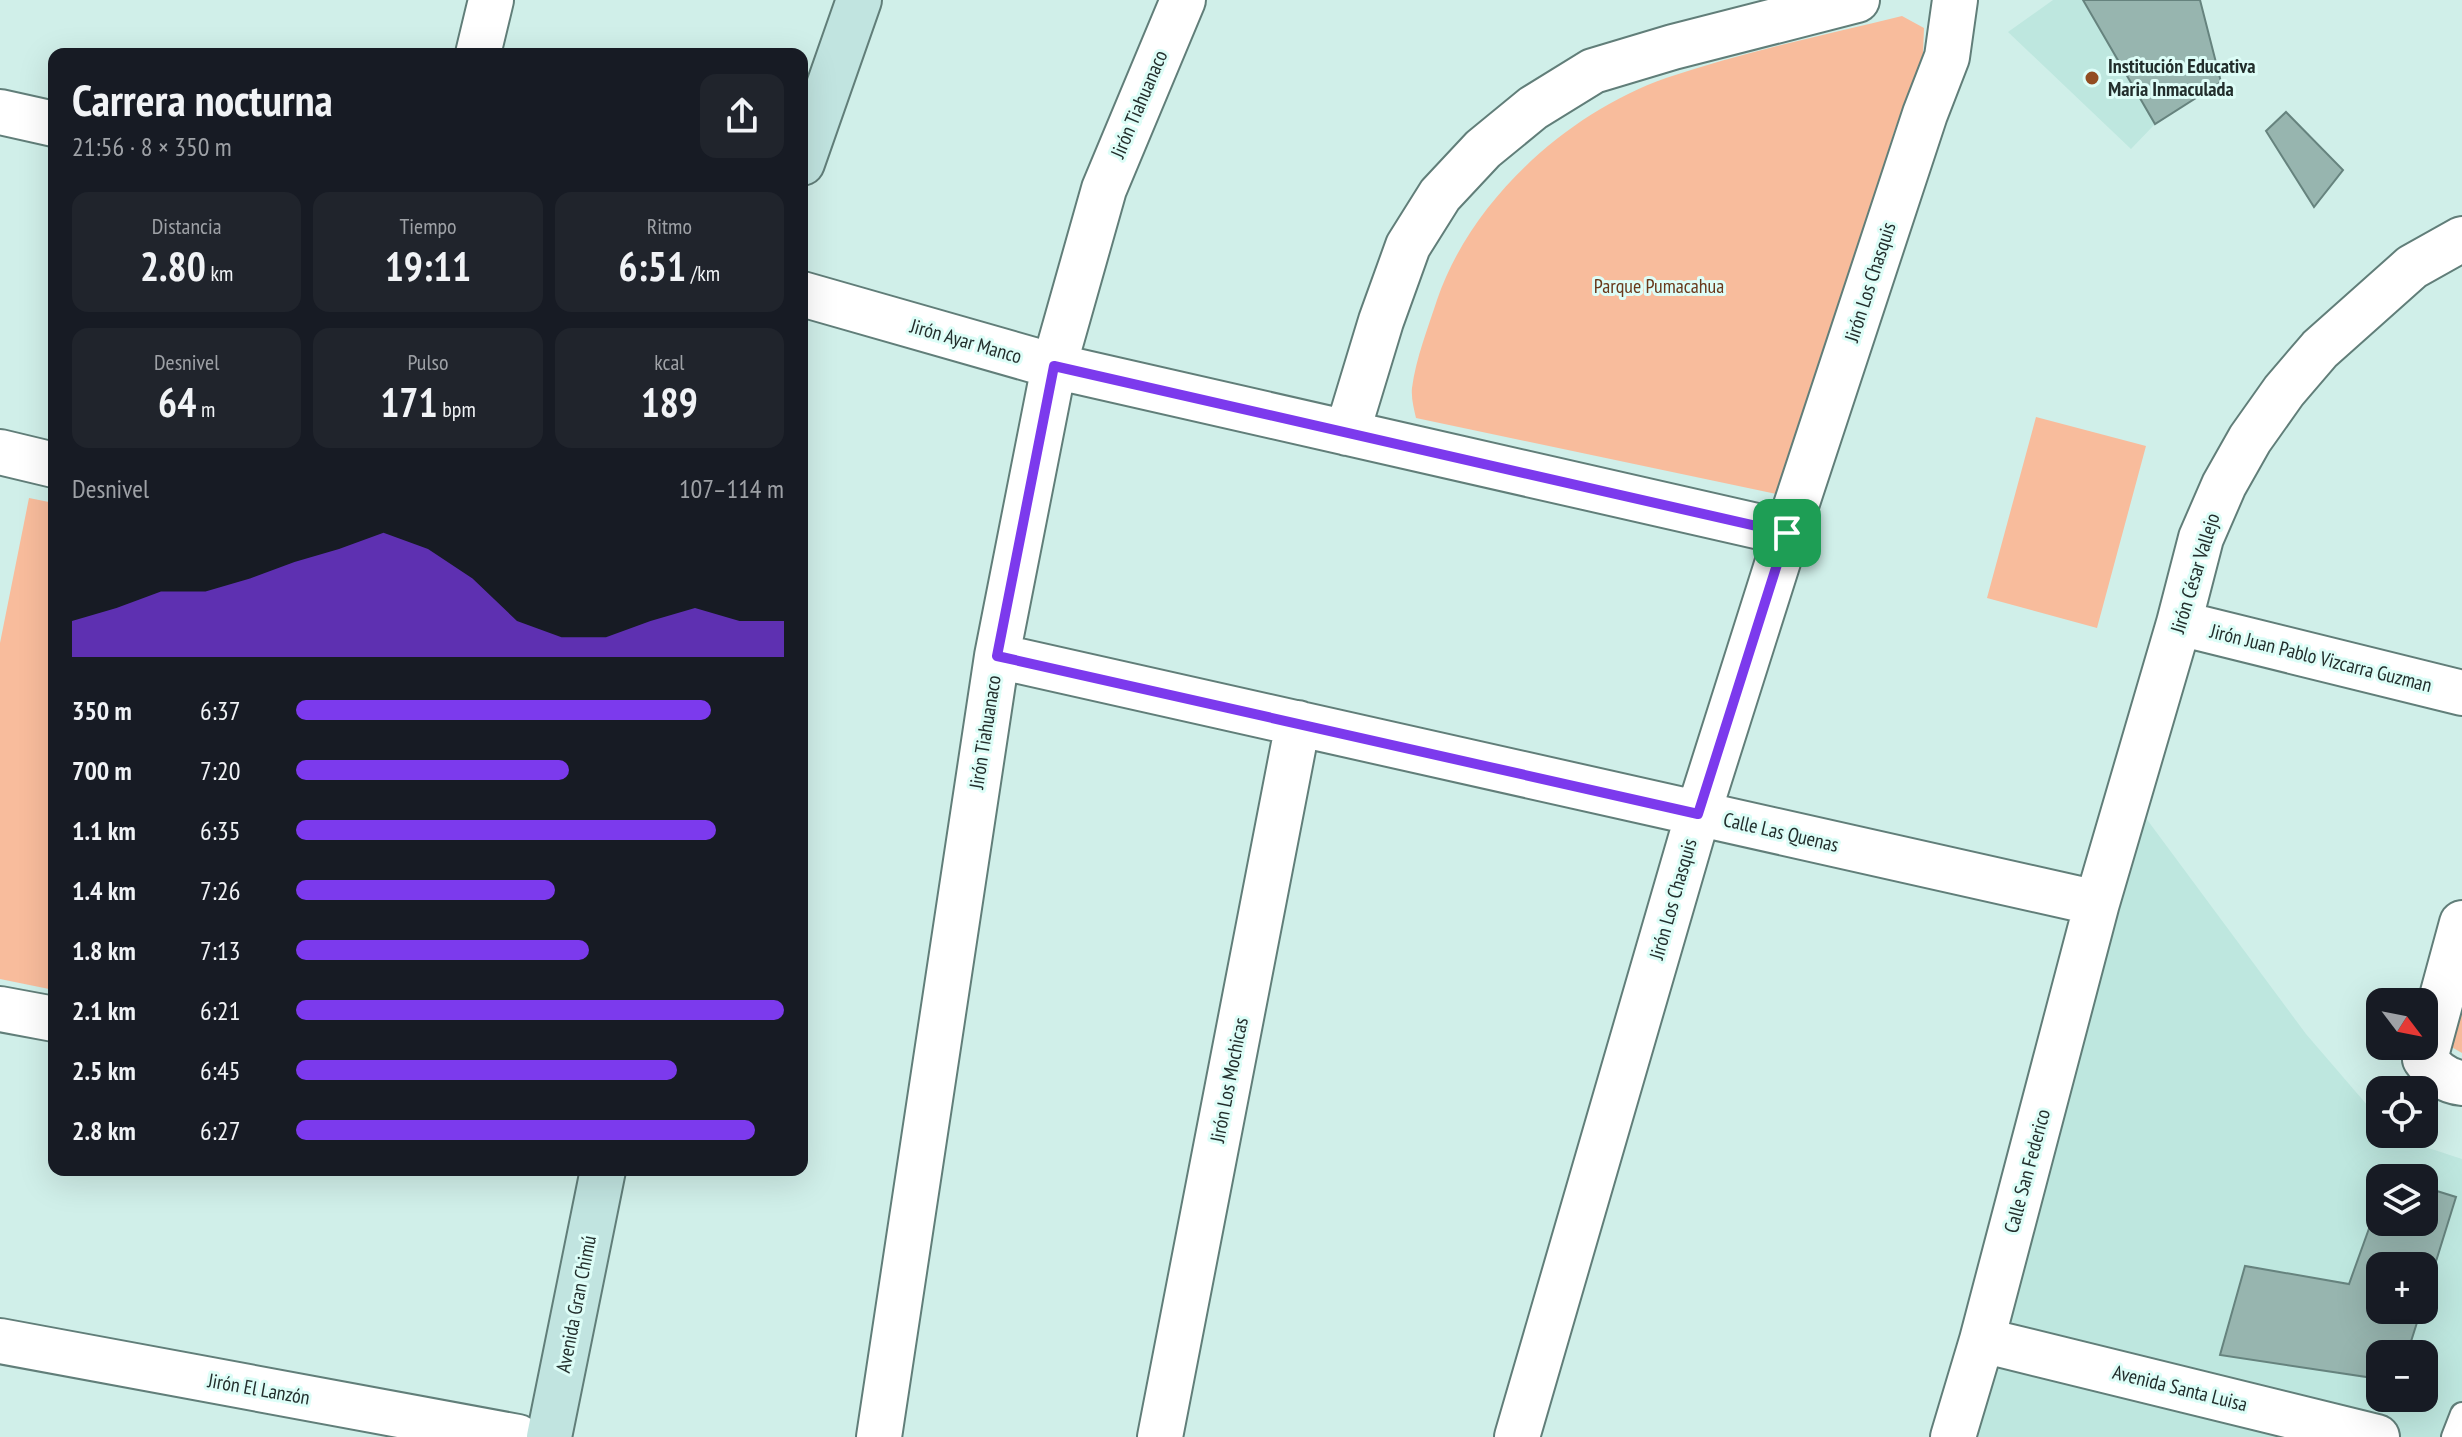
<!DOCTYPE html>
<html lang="es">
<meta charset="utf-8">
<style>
:root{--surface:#171b24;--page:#20242c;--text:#f1f3f6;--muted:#9ea1a6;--accent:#7c3aed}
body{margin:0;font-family:"PT Sans Narrow",sans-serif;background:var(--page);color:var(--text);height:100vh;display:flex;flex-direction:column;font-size:30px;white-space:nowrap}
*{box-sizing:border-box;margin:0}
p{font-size:26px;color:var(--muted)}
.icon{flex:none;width:44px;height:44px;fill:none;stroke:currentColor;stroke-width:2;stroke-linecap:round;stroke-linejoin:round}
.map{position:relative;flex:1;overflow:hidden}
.sheet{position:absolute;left:48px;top:48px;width:760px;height:1128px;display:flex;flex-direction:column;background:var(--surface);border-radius:16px;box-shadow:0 8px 32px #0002}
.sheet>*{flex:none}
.needle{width:52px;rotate:122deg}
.buttons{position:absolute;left:2366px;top:988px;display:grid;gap:16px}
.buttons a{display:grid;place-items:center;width:72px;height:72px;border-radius:16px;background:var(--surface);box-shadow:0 8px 32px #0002;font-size:40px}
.pin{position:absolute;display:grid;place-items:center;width:68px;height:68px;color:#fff;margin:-34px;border-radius:16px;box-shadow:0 4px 12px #0006}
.round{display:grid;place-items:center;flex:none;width:84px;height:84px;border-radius:16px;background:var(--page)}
.summary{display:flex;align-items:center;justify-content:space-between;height:136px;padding:0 24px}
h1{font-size:44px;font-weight:600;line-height:60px}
.stats{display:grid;grid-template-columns:repeat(3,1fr);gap:12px;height:136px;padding:8px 24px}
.stats div{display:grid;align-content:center;border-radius:16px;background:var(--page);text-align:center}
.stats b{font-size:40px;font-weight:600}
.stats small{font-size:22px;font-weight:400}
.stats p{font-size:22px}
.chart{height:224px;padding:16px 24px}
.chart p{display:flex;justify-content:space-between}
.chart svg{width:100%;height:144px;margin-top:8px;fill:var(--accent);opacity:.7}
ul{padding:0 24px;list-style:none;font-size:26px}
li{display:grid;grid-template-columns:128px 96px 1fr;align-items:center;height:60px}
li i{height:20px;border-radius:10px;background:var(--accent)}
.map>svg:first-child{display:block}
.built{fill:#bee7df;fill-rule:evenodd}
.green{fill:#f8bc9c}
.building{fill:#97b5af;stroke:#66837e;stroke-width:2}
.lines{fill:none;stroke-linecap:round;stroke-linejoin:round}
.lane-casing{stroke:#617e79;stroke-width:26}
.street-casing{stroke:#617e79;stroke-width:48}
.secondary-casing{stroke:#617e79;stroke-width:48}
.lane{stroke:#fff;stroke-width:22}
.street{stroke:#fff;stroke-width:44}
.secondary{stroke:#c1e4e0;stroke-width:44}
.route-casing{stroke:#fff;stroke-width:16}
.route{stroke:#7c3aed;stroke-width:10}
.poi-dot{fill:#924d22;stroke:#ddfdf7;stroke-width:3}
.labels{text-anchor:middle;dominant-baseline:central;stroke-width:6;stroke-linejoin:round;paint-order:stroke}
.poi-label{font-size:20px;font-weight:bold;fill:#222e2c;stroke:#ddfdf7;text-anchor:start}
.street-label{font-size:20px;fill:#222e2c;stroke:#ddfdf7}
.park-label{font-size:20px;fill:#69381a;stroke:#ddfdf7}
</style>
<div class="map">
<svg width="2462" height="1437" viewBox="0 0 2462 1437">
<rect width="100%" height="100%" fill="#d0efe9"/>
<path class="built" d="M2053,0H2083L2155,124L2131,149L2008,32Z
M2134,802L2306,1034L2380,1120V1134H2392L2395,1137L2462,1159V1437H1944ZM2380,1178H2424V1222H2380ZM2380,1266H2424V1310H2380ZM2380,1354H2424V1398H2380Z"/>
<path class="green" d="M1902,16L1924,28L1923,54L1894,132L1781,495L1416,418C1414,409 1411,398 1412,388C1416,358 1428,328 1437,300C1471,200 1567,113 1666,78C1743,52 1824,35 1902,16Z
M2036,417L2146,446L2097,628L1987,598Z
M29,498L54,503V990L0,979V643Z
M2462,997V1053L2448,1045Z"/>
<path class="building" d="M2083,0H2200L2221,82L2155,124Z
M2286,112L2343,170L2314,207L2266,131Z
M2424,1187L2456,1197L2424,1300V1266H2380V1310H2421L2407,1354H2380V1379L2220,1355L2245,1266L2349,1284L2380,1198V1222H2424Z"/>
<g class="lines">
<defs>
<path id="lane" d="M2453,1437L2462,1414"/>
<path id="street" d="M478,54L491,0
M0,112L54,124
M802,294L1054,366L1787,533
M1347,433L1381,321L1408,246L1440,195L1483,149L1533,108L1593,71L1673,47L1857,0
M0,452L54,465
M2179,623L2462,693
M997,656L2097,903
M2462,923L2425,1059C2434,1072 2445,1081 2462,1083
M0,1009L54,1019
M1982,1340L2377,1437
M0,1341L518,1437
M879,1437L997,656L1054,366L1104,189L1183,0
M1160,1437L1298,723
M1517,1437L1698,814L1787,533L1925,114L1947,57L1955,0
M1953,1437L1982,1340L2097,903L2179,623L2201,538L2224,485L2250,439L2284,391L2320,349L2412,267L2462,239"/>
<path id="secondary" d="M802,163L859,0
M549,1437L603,1170"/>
</defs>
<use href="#lane" class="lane-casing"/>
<use href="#street" class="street-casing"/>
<use href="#secondary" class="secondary-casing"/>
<use href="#lane" class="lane"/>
<use href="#street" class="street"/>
<use href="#secondary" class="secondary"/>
</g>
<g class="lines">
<defs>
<path id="route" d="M1054,366L1787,533L1698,814L997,656Z"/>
</defs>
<use href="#route" class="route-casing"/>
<use href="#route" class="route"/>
</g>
<circle class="poi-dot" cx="2092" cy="78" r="8"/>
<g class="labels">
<g class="poi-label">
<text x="2108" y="66">Institución Educativa<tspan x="2108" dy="23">Maria Inmaculada</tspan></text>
</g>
<g class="street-label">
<text transform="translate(1139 104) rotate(-67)">Jirón Tiahuanaco</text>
<text transform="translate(1870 282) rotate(-72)">Jirón Los Chasquis</text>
<text transform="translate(966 341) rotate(16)">Jirón Ayar Manco</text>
<text transform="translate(2195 573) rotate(-73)">Jirón César Vallejo</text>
<text transform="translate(2321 658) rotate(14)">Jirón Juan Pablo Vizcarra Guzman</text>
<text transform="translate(985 732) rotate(-81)">Jirón Tiahuanaco</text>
<text transform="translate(1781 832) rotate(13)">Calle Las Quenas</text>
<text transform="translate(1673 899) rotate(-74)">Jirón Los Chasquis</text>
<text transform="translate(1229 1080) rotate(-79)">Jirón Los Mochicas</text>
<text transform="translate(2027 1171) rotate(-75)">Calle San Federico</text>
<text transform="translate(576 1304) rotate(-79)">Avenida Gran Chimú</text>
<text transform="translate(2180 1388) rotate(14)">Avenida Santa Luisa</text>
<text transform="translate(259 1389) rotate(10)">Jirón El Lanzón</text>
</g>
<g class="park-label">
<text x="1659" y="286">Parque Pumacahua</text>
</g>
</g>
</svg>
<div class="buttons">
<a><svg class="needle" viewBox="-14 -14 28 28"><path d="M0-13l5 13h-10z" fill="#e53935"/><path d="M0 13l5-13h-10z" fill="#9ea1a6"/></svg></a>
<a><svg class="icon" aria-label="locate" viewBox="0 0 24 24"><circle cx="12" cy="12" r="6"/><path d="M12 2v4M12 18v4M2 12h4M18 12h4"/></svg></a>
<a><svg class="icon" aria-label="layers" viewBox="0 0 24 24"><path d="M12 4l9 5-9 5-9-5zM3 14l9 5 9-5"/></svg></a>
<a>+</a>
<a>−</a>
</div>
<div class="pin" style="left:1787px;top:533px;background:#1e9e55"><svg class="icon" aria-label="arrive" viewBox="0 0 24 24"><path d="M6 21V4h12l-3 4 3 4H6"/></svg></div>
<section class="sheet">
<div class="summary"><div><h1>Carrera nocturna</h1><p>21:56 · 8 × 350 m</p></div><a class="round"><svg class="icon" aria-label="share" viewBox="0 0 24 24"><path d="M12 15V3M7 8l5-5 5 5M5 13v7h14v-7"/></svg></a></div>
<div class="stats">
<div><p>Distancia</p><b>2.80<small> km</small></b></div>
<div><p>Tiempo</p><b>19:11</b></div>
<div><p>Ritmo</p><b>6:51<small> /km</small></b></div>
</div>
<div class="stats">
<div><p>Desnivel</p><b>64<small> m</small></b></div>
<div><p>Pulso</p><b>171<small> bpm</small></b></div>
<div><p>kcal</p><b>189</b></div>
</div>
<div class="chart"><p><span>Desnivel</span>107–114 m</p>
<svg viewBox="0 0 160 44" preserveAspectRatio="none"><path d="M0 44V33L10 29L20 24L30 24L40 20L50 15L60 11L70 6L80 11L90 20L100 33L110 38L120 38L130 33L140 29L150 33L160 33V44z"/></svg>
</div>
<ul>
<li><b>350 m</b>6:37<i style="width:85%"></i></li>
<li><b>700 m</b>7:20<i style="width:56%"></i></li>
<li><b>1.1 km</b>6:35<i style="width:86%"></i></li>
<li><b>1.4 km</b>7:26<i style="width:53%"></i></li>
<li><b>1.8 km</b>7:13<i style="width:60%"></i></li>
<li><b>2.1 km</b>6:21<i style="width:100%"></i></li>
<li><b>2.5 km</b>6:45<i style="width:78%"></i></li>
<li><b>2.8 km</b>6:27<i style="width:94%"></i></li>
</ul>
</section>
</div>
